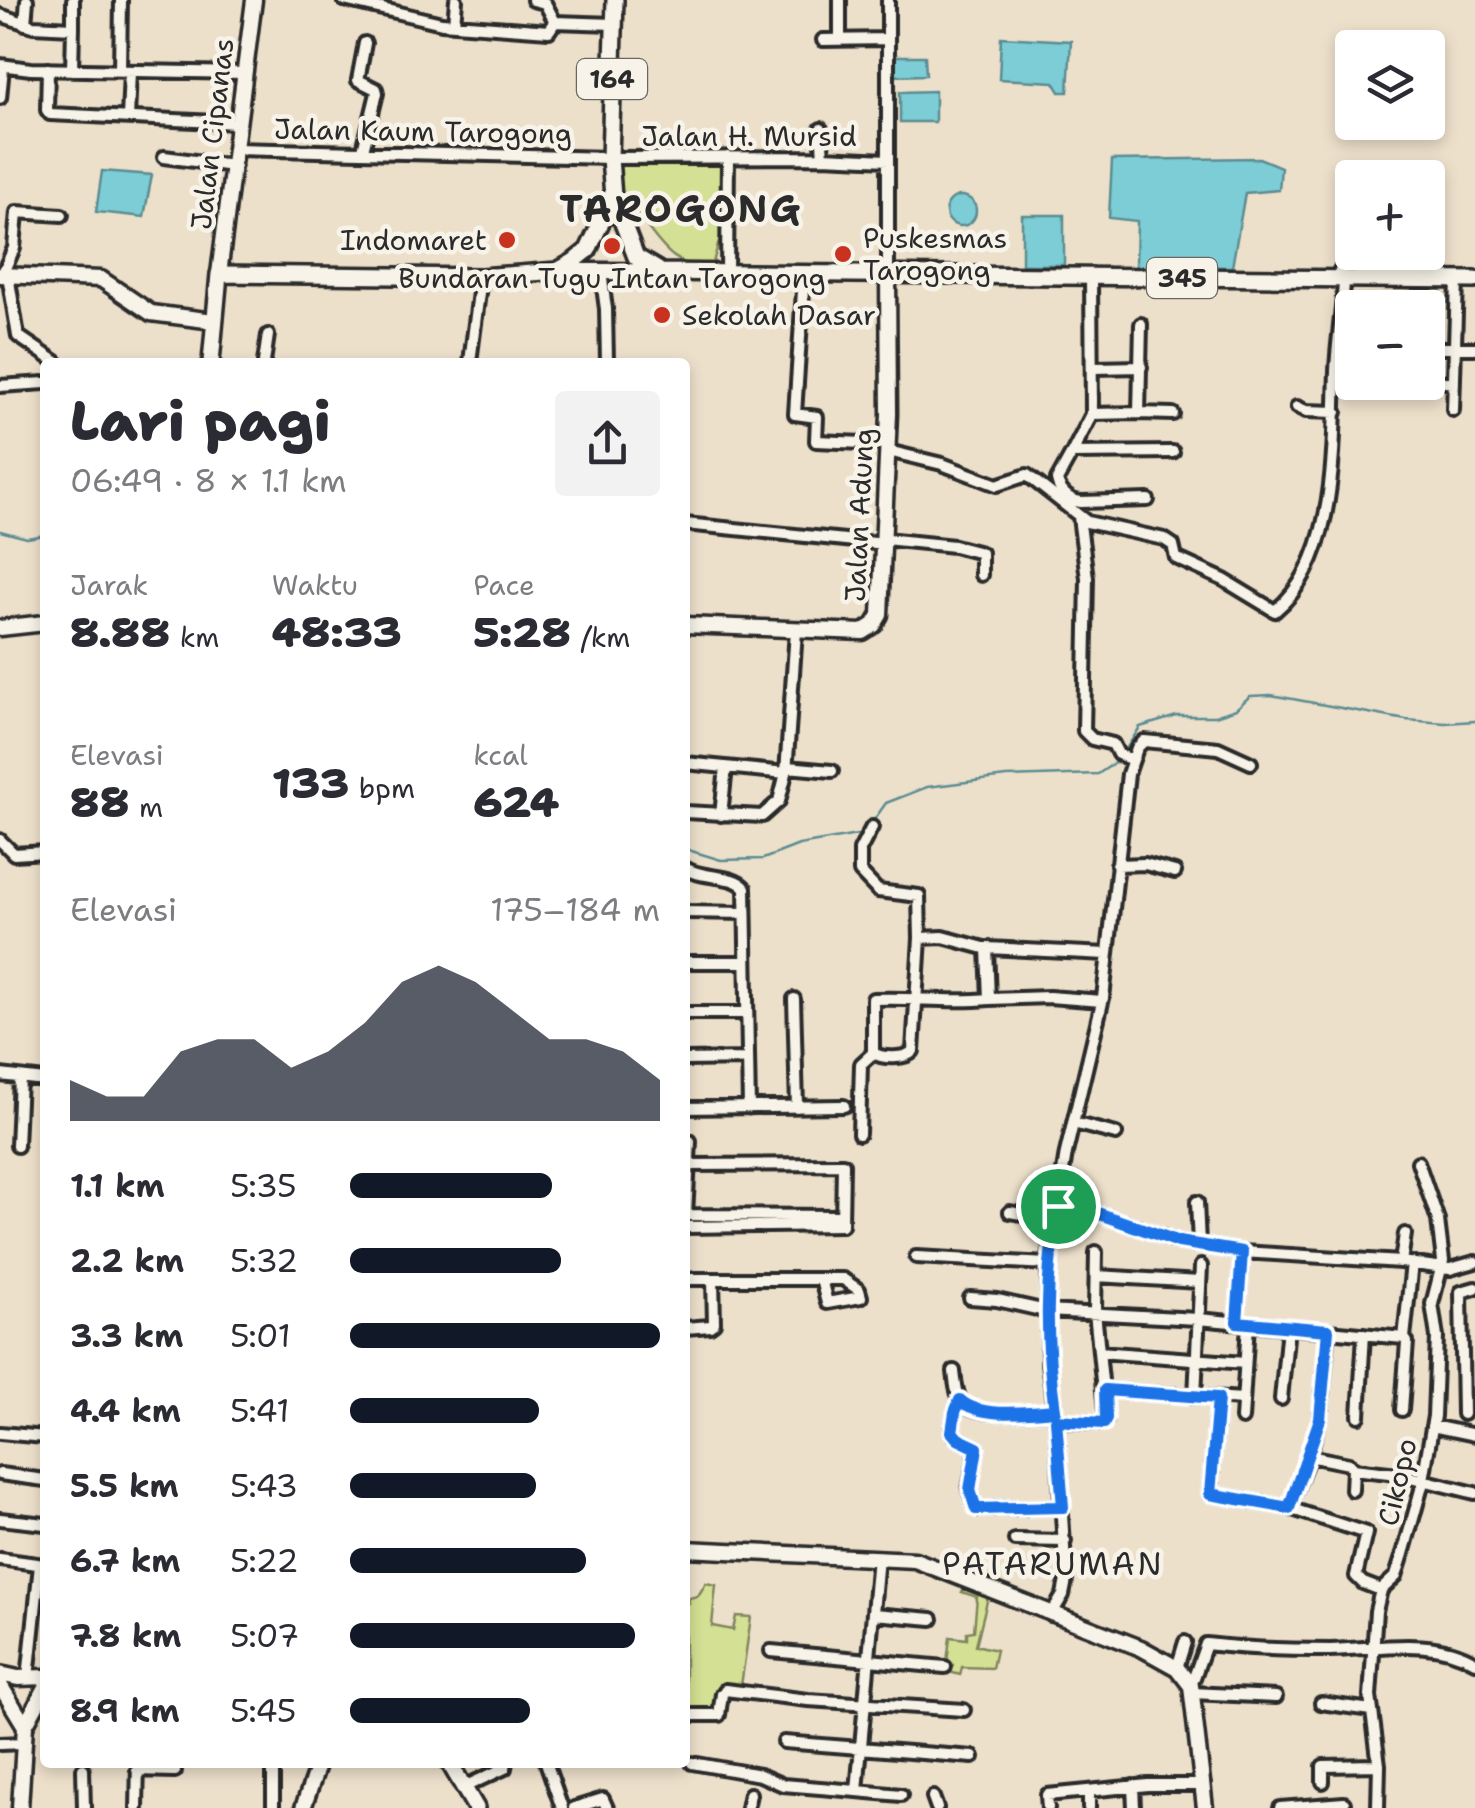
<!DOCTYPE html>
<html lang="id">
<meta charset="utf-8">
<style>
:root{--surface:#fff;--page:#f2f2f3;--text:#2b2b33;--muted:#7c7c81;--accent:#111827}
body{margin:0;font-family:"Shantell Sans",sans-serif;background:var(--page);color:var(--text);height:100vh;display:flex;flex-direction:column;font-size:38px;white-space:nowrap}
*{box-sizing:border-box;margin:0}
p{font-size:32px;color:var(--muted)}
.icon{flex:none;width:55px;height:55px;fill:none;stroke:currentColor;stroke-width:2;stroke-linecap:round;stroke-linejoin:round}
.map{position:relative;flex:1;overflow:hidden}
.drawer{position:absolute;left:40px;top:358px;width:650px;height:1410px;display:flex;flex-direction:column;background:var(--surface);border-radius:10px;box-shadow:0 5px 15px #0003}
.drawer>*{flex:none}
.fabs{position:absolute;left:1335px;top:30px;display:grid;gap:20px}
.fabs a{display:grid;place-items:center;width:110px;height:110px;border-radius:10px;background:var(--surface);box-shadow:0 5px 15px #0003;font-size:50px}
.pin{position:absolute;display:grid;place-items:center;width:85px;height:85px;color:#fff;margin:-42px;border:5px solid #fff;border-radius:50%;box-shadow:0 2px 10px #0007}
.round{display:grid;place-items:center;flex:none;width:105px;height:105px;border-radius:10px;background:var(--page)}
.overview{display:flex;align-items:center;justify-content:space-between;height:170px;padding:0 30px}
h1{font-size:55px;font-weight:800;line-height:75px}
.stats{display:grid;grid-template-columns:repeat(3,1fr);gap:15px;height:170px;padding:10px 30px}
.stats div{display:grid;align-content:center}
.stats b{font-size:42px;font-weight:800}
.stats small{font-size:28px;font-weight:400}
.stats p{font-size:28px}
.chart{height:280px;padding:20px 30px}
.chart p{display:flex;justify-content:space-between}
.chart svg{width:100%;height:180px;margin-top:10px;fill:var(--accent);opacity:.7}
ul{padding:0 30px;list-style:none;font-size:32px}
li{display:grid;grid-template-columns:160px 120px 1fr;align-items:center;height:75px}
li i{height:25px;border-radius:12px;background:var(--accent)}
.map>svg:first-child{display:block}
.green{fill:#d4e093;stroke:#80865f;stroke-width:2.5}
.water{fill:#7ccdd5;stroke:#5c8c91;stroke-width:2.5}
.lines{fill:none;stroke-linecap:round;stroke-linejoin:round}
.stream{stroke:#5c8c91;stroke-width:2.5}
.street-casing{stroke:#2b2b2b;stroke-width:18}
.secondary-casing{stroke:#2b2b2b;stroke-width:21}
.primary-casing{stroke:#2b2b2b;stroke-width:22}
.street{stroke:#f7f3e8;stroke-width:10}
.secondary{stroke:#f7f3e8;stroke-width:14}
.primary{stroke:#f7f3e8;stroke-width:15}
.route-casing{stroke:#fff;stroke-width:20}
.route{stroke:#1a73e8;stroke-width:12}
.poi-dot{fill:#c8321e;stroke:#f7f3e8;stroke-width:4}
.labels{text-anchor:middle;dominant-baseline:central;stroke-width:9;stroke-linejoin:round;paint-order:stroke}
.shield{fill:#f7f3e8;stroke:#686764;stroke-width:2.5}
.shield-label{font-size:25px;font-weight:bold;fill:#2b2b2b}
.street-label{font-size:28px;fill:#2b2b2b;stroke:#f7f3e8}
.poi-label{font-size:28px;fill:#2b2b2b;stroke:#f7f3e8;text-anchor:start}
.quarter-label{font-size:32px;letter-spacing:2.5px;fill:#2b2b2b;stroke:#f7f3e8}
.district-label{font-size:38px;font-weight:bold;letter-spacing:2.5px;fill:#2b2b2b;stroke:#f7f3e8}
</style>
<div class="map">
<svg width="1475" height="1808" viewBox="0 0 1475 1808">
<rect width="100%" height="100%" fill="#ede0cb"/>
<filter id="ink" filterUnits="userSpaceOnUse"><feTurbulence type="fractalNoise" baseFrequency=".01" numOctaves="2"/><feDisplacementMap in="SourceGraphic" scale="20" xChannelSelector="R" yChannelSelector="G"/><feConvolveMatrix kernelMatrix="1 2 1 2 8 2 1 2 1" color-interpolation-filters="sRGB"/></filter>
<g filter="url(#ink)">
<path class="green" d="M619,156L726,160L729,206L712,266C662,272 654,222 621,200L617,184Z
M706,1583L716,1585L712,1626L733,1630L736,1616L751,1617L741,1686H723L717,1712H685V1604L689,1603V1598L698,1596Z
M968,1583L988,1597L976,1645L996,1650L992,1668L962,1667L960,1675L946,1671L950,1637L967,1639V1632L974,1631L977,1597L962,1592Z"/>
<path class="water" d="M1001,37L1071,41L1068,92H1060L1054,82L999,79Z
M891,56H925L926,75L892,76Z
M935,91V122H900V92Z
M1259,158L1281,167L1279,190L1245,193L1232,267H1136L1137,221L1109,218L1112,160Z
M102,171L152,175L144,217L96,212Z
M946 211a15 15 0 1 1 30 0a15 15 0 1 1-30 0Z
M1022,215H1064V265H1022Z"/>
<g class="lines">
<path class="stream" d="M0,531L27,538L45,535
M1123,754L1140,727L1177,716H1215L1236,709L1250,696L1271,695L1406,720L1445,723L1475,721
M871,824L886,803L927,787L1006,777L1098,774L1119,760
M685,849L721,860L763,859L799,845L863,834"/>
<defs>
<path id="street" d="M344,0L442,23L549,31L555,22L545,3L533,0
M840,0V40
M888,0V275
M0,15L33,26L73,28L72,70
M555,22L614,24
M25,24L27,0
M454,24L456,0
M73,28V0
M823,40L888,39
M0,65L31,69L244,73
M48,69L47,110L50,114L237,123
M120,71L121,0
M0,98L3,67
M128,118L130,71
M821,129L823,157
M234,149L610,158L823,157L888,160
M363,150L377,93L376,89L358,80L365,43
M164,157L233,166
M601,272L606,309L607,362
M727,274L728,157
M2,275L14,248L17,212L62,215
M8,275L18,336L56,362
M804,275L795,414L817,417L816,441L888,444
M1091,277L1092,414L1139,413L1141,324
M1335,280L1346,259L1347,218
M1428,348H1475
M1337,355L1352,359
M264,362L268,335
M470,362L481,277
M1094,368L1141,367
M1428,380L1454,383
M1402,382L1409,385
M0,386L45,383
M1297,407L1306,411L1336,412
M1453,410L1457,280
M1139,413L1173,414
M1092,414L1072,453L1173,452
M888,451L942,464L997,485L1027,475L1087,522L1164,539L1173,545L1176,558L1224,580L1275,611C1338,559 1333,446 1336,372C1337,341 1343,311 1344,280
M1072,453L1057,480C1059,491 1069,501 1081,502L1148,500
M1079,517L1087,578L1084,731L1092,739L1113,744L1118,754L1132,760
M685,524L885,544
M885,539L954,546L981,553V575
M685,763L786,773L796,631
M787,767L832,771
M685,812L762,816L779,801L786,773
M721,815L726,767
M872,827L860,850V872L878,891L919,896L920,938
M0,840L14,854L45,852
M1117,865L1145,864L1175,872
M685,868C703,880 732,873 745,888L749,1108
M685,912L745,913
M987,948L989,999C950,1003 911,997 873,999V1053C883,1059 906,1059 913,1051L920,938L943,937L984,948H987L1107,954
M685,962H746
M794,999L797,1107
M989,999L1049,997L1102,1001
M685,1013H747
M685,1060L748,1059
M0,1075L45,1080
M685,1108L844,1106
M1073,1123L1116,1134
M859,1134L861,1064L873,1053
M17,1146L20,1078
M1197,1202L1199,1244
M1057,1206L1100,1214L1179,1242L1242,1252
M1010,1212L1055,1220
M685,1215L842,1216
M686,1215L690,1141
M685,1227L842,1225L843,1164L689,1165
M916,1257L1048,1264
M1401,1262L1450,1269L1475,1262
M1096,1276L1200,1282
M685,1279H843L859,1290L861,1297L827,1303L821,1279
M970,1298L997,1300L1046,1311L1198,1319L1404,1338L1407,1342L1402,1410
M1237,1323L1242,1252L1401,1262L1405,1234
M685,1328L710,1326L714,1323L713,1279
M1329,1330L1320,1419L1309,1456L1349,1464L1353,1469L1352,1490
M1404,1338L1412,1263
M1099,1352L1245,1363
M954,1371C955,1380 956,1395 962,1402C976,1419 1035,1412 1055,1410
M1105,1390L1243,1399
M1195,1397L1201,1266
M1218,1398L1210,1494L1289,1508L1366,1533L1356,1576L1363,1583L1381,1590
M1281,1399L1288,1327
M960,1400L955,1412L952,1432L958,1439L977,1448L969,1489L976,1509L1063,1507
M1463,1414L1461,1292L1475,1288
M1359,1416L1364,1334
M1242,1419L1248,1324
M1056,1421L1103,1423L1106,1420L1095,1312L1096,1252
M1432,1426L1475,1435
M0,1433L45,1437
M1353,1469L1398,1474L1475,1493
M0,1474L45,1480
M1289,1508L1309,1456
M0,1519L45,1524
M1015,1540L1065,1541
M0,1559L44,1565
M874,1614L932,1619
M1051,1615L1063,1595L1066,1580L1057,1432L1048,1363V1264L1066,1153L1103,998L1128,774L1137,748L1144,741L1218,748L1251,763
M771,1651L945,1667
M1177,1668L1185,1642
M28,1678L40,1565
M1191,1686L1206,1644C1247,1649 1289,1650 1330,1650C1377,1649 1433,1636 1475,1662
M725,1690L808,1700L964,1710
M1192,1693L1276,1697
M1321,1703L1371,1710
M685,1715H719L722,1694
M784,1742L973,1757
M0,1744L24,1743
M546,1762L562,1808
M692,1763L760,1775L783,1785L857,1791L878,1557
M83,1769L84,1808
M137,1770L175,1771
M1323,1782V1766L1379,1765
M1133,1786L1134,1808
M464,1787L505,1768L506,1762
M857,1791L901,1795
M1089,1793V1808
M933,1797L937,1808
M137,1808L138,1762
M273,1808V1762
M574,1808L603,1799L607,1808
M747,1808L750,1794
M1048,1808L1047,1795L1148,1785H1204
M1280,1808L1344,1803
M1378,1808L1379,1765L1370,1696L1376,1611L1381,1590L1396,1576L1403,1554L1422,1486L1434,1416L1437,1337L1432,1304L1443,1261L1438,1220L1418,1162"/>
<path id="secondary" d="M219,274L254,0
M0,275L101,279L151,313L214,321
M685,625L863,632L874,625L880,615L889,414L888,275
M0,628L45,623
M685,1549L915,1560L1141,1648L1177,1668L1191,1686L1205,1808
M0,1674L18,1678L45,1677
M0,1685L25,1726
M20,1808L25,1726L45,1689
M303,1808L319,1762"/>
<path id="primary" d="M613,197L636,257L658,270
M557,271L1475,280
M211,362L219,274L481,277L557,271L573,262L588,250L613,197L610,158L615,0
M449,1762L476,1808"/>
</defs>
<use href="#street" class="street-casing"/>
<use href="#secondary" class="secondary-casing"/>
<use href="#primary" class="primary-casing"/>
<use href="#street" class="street"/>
<use href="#secondary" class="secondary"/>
<use href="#primary" class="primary"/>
</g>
</g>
<g class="lines" filter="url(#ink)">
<defs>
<path id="route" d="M1058,1206L1100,1214L1179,1242L1242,1252L1237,1322L1328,1330L1320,1419L1289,1508L1210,1494L1218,1398L1105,1390L1106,1418L1104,1423L1056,1420L1063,1507L976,1509L970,1490L977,1448L958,1439L952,1432L955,1412L960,1400C980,1419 1029,1412 1055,1410C1045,1340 1045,1276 1058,1206Z"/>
</defs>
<use href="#route" class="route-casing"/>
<use href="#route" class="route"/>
</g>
<g class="poi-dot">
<circle cx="507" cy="240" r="10"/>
<circle cx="612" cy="246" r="10"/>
<circle cx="843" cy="254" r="10"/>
<circle cx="662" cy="315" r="10"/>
</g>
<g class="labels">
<g class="shield">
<rect x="577" y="59" width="70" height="40" rx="8"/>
<rect x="1147" y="258" width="70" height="40" rx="8"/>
</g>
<g class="shield-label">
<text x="612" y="79">164</text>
<text x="1182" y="278">345</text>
</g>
<g class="street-label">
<text transform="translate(423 131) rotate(1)">Jalan Kaum Tarogong</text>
<text transform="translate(212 134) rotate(-83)">Jalan Cipanas</text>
<text x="749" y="136">Jalan H. Mursid</text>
<text transform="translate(859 515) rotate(-87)">Jalan Adung</text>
<text transform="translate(1397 1482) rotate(-77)">Cikopo</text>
</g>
<g class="poi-label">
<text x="863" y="238">Puskesmas<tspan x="863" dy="32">Tarogong</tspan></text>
<text x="487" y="240" text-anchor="end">Indomaret</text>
<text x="612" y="278" text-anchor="middle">Bundaran Tugu Intan Tarogong</text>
<text x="682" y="315">Sekolah Dasar</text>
</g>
<g class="quarter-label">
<text x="1053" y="1563">PATARUMAN</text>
</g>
<g class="district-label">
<text x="681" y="208">TAROGONG</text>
</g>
</g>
</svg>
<div class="fabs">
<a><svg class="icon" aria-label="layers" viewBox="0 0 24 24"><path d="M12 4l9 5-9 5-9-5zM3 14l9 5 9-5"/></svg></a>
<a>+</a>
<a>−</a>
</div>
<div class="pin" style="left:1058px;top:1206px;background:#1e9e55"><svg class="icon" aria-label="arrive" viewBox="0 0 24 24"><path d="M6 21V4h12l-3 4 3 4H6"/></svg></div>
<section class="drawer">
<div class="overview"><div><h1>Lari pagi</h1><p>06:49 · 8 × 1.1 km</p></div><a class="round"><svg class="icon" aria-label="share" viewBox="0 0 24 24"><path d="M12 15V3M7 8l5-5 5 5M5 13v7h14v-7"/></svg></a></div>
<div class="stats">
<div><p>Jarak</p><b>8.88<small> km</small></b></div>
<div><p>Waktu</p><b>48:33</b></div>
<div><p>Pace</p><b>5:28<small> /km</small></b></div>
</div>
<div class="stats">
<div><p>Elevasi</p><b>88<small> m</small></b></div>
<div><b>133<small> bpm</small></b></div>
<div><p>kcal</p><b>624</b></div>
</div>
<div class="chart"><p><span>Elevasi</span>175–184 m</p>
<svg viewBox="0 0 160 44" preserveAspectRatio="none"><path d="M0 44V34L10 38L20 38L30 27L40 24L50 24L60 31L70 27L80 20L90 10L100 6L110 10L120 17L130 24L140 24L150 27L160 34V44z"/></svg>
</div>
<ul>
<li><b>1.1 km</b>5:35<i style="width:65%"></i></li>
<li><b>2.2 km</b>5:32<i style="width:68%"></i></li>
<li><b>3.3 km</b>5:01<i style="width:100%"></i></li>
<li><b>4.4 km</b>5:41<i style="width:61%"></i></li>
<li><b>5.5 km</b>5:43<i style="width:60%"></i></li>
<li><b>6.7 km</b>5:22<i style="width:76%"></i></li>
<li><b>7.8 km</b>5:07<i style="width:92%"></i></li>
<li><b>8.9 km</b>5:45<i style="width:58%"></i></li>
</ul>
</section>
</div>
